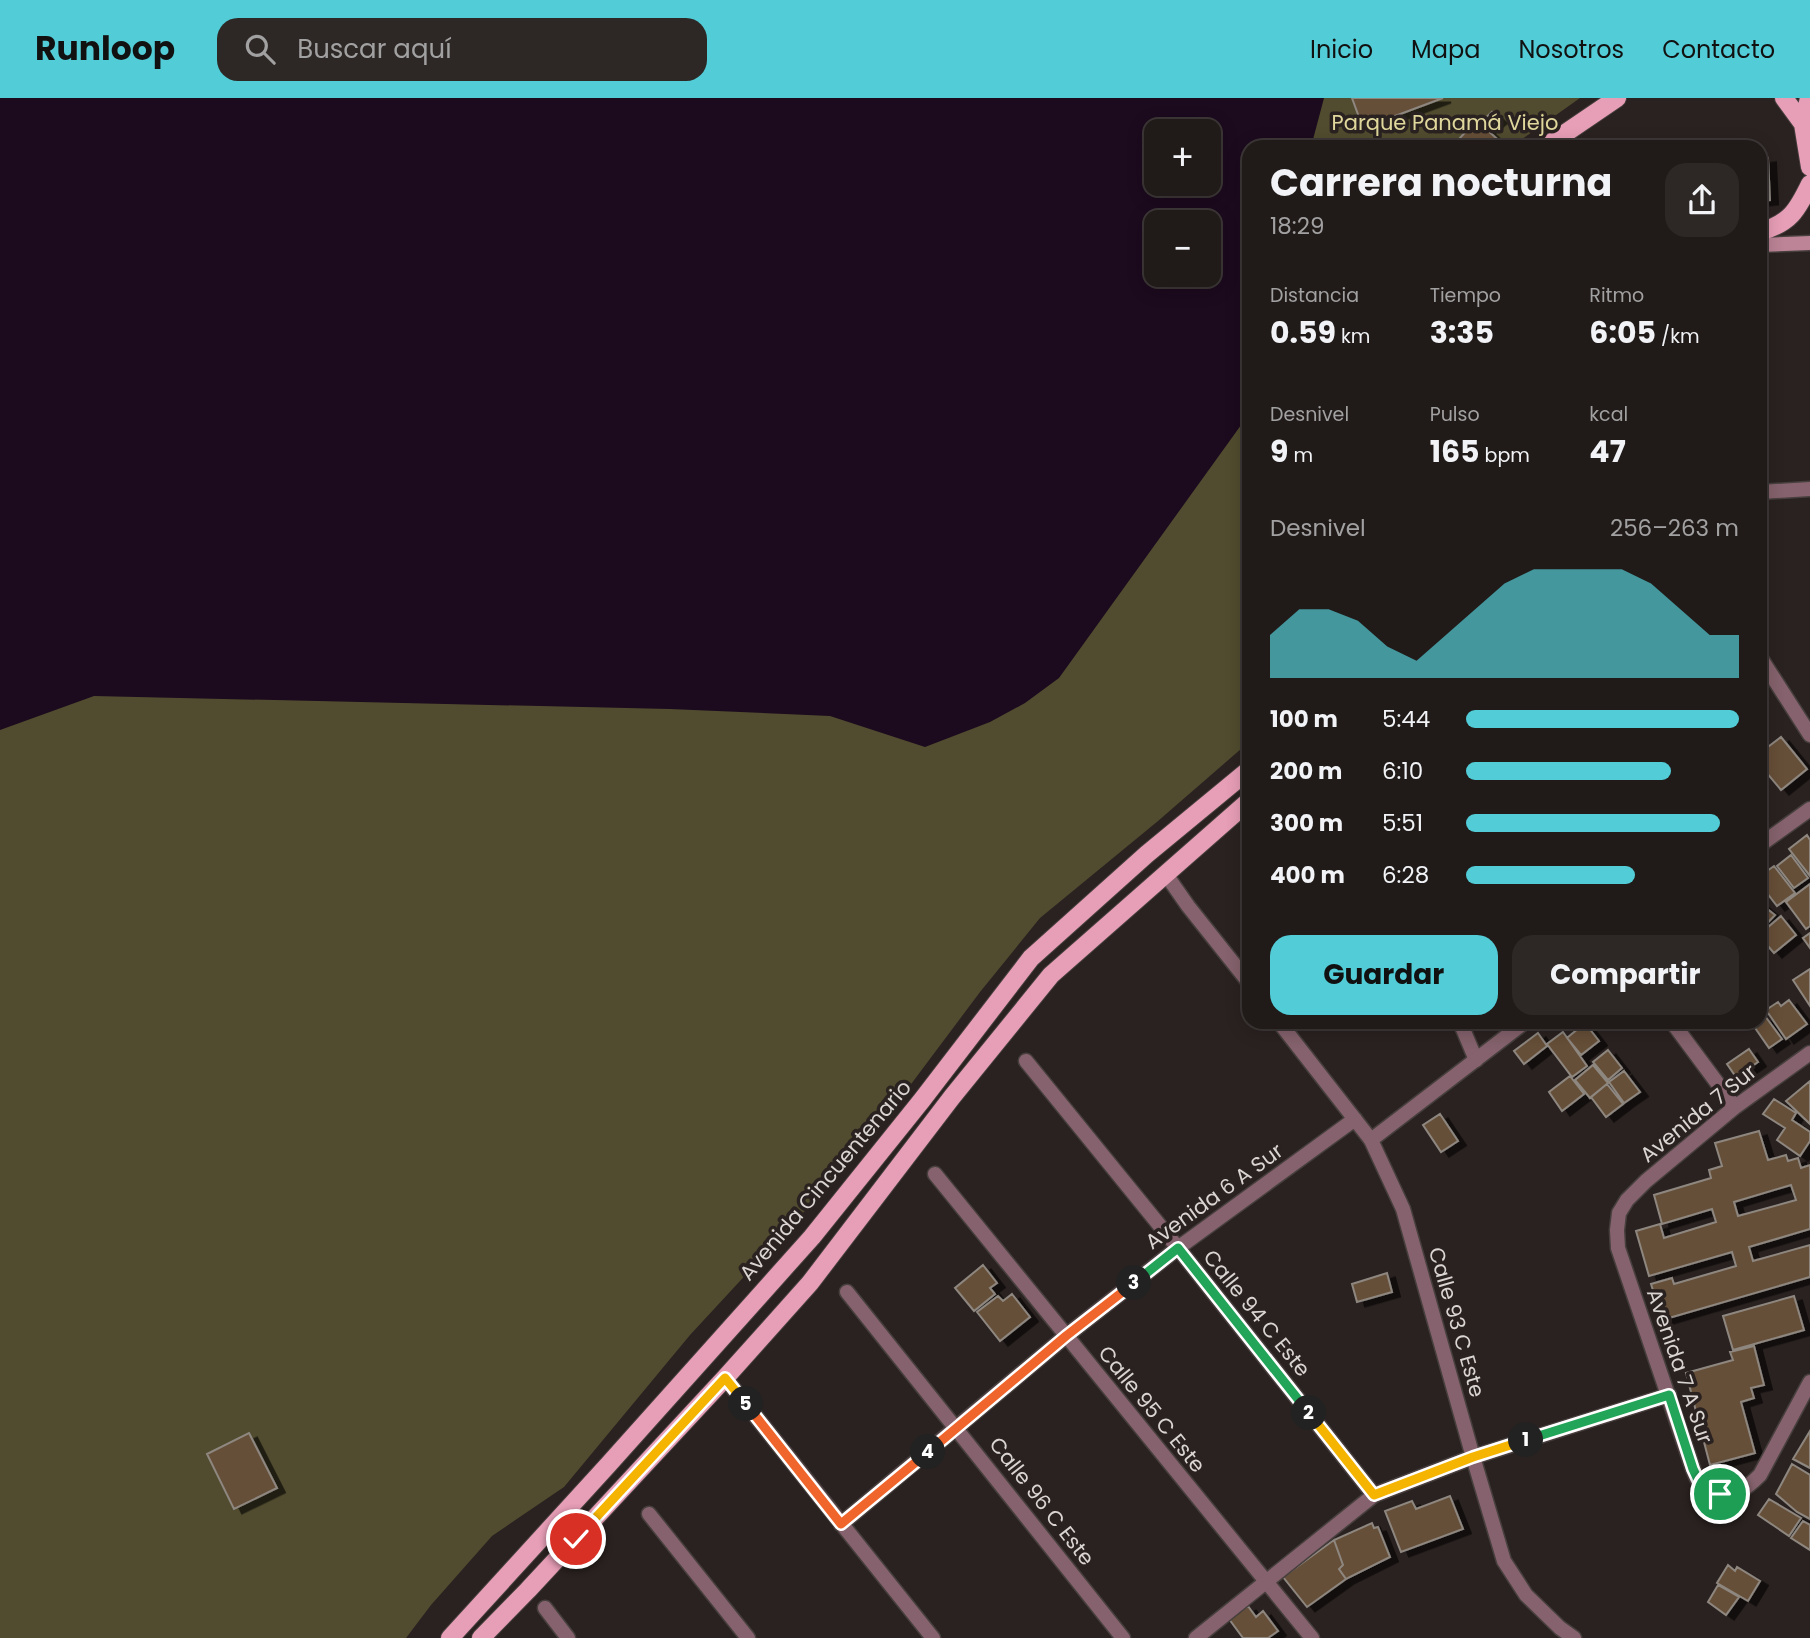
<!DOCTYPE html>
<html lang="es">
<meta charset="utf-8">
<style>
:root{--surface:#201a18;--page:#2d2725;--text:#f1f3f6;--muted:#a2a1a2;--line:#3d3837;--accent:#52ccd6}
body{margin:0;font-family:Poppins,sans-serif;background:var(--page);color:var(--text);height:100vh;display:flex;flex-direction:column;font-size:26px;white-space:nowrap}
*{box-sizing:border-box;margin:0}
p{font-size:23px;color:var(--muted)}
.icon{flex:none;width:38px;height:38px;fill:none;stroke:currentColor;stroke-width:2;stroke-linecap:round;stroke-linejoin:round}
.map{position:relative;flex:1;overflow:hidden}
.drawer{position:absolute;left:1242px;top:42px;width:525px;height:889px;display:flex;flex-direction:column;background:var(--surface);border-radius:21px;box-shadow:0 4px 18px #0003,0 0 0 2px var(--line)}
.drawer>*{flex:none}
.controls{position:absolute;left:1144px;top:21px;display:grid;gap:14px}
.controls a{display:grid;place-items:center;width:77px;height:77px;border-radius:14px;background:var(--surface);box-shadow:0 4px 18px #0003,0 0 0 2px var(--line);font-size:35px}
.pin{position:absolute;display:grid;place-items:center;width:60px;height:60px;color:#fff;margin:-30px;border:4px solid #fff;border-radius:50%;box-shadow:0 2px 7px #0007}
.km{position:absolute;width:35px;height:35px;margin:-18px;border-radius:50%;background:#222;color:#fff;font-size:19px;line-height:35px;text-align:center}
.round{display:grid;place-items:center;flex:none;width:74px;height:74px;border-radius:21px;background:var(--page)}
.head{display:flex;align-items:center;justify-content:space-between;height:119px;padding:0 28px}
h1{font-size:38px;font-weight:700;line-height:52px}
.stats{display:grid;grid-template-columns:repeat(3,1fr);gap:10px;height:119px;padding:7px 28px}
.stats div{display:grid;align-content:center}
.stats b{font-size:30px;font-weight:700}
.stats small{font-size:19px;font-weight:400}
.stats p{font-size:19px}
.chart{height:196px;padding:14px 28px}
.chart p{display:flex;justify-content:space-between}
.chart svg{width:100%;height:126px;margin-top:7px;fill:var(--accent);opacity:.7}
.button{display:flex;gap:14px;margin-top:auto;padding:14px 28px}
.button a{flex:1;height:80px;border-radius:21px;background:var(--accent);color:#111;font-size:28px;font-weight:700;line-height:80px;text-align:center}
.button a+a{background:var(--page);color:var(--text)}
ul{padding:0 28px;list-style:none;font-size:23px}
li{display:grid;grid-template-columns:112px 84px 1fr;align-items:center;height:52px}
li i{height:18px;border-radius:9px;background:var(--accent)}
header{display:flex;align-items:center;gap:42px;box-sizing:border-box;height:98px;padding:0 35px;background:var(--accent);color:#111}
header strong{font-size:33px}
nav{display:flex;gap:38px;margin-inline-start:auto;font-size:24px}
.search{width:490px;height:63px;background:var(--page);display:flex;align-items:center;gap:18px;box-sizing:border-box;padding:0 24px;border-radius:21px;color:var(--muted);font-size:26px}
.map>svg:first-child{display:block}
.green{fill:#514c2f;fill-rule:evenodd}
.water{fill:#1c0a1e;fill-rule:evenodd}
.building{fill:#664f38;stroke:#8e8780;stroke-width:2;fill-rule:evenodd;filter:url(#shadow)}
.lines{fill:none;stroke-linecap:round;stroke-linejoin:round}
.minor-casing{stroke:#463f3d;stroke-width:17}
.tertiary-casing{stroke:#463f3d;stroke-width:17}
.secondary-casing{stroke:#463f3d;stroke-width:17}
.primary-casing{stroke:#463f3d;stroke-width:20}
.minor{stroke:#85626d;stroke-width:14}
.tertiary{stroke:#85626d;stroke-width:14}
.secondary{stroke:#bc8496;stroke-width:14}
.primary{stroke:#e79eb7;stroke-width:18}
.split-1-casing{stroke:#fff;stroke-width:14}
.split-2-casing{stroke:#fff;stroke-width:14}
.split-3-casing{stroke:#fff;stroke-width:14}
.split-4-casing{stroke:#fff;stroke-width:14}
.split-5-casing{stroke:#fff;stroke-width:14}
.split-6-casing{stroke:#fff;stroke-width:14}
.split-1{stroke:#22a559;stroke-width:9}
.split-2{stroke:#f5b400;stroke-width:9}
.split-3{stroke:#22a559;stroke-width:9}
.split-4{stroke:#f0652b;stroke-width:9}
.split-5{stroke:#f0652b;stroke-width:9}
.split-6{stroke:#f5b400;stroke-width:9}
.labels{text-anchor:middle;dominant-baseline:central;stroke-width:7;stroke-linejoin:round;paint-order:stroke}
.park-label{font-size:21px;fill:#e0d79c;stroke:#2a2220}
.street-label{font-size:21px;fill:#dad5d3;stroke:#2a2220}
</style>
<header>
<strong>Runloop</strong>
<div class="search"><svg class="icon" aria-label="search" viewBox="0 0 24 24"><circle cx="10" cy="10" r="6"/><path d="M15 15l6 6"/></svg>Buscar aquí</div>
<nav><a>Inicio</a><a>Mapa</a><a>Nosotros</a><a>Contacto</a></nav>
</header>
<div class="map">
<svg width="1810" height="1540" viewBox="0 0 1810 1540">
<defs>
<filter id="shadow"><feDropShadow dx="8" dy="4.5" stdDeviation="0" flood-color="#0009"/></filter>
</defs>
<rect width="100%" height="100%" fill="#2a2220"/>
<path class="green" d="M0,0H1580L1511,49H1250L1249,644L1158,723L1040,820L980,894L864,1049L690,1237L564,1389L492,1438L431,1507L406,1540H0ZM1157,33H1209V86H1157ZM1157,124H1209V177H1157Z"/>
<path class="water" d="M0,0H1324L1311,49H1250L1249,316L1059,580L1025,605L990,624L925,649L830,618L670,611L94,598L0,632ZM1157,33H1209V86H1157ZM1157,124H1209V177H1157Z"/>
<path class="building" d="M1352,0H1443L1363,30Z
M1492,14L1499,21L1488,30L1482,23Z
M1476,22L1505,48L1452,49Z
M1768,60L1770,102L1760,103V61Z
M1781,639L1807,671L1781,692L1760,667V655Z
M1807,737L1810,742V778L1789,751Z
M1791,757L1808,780L1794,790L1777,768Z
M1774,768L1795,795L1777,808L1760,786V778Z
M1810,786V828L1806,831L1786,804Z
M1760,805L1775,817L1760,833Z
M1781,818L1796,837L1774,855L1760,839V836Z
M1810,835V850L1803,840Z
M1810,871V908L1793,882Z
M1789,902L1807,926L1786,941L1766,912L1778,904L1781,908Z
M1765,918L1782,941L1769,950L1753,927L1760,924V922Z
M1585,925L1599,943L1581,957L1567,940Z
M1563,934L1587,968L1572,979L1547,946Z
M1538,935L1547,948L1524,966L1514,953Z
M1749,951L1758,964L1736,979L1727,966Z
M1608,952L1622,970L1608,982L1593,964Z
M1593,967L1608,985L1590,1000L1575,982Z
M1624,973L1640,994L1624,1005L1609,984Z
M1570,978L1584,996L1562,1013L1549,994Z
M1810,983V1026L1786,1003Z
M1607,986L1623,1006L1606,1019L1591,999Z
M1774,1001L1796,1015L1792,1022L1810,1034V1043L1800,1058L1777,1042L1785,1030L1763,1016Z
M1440,1016L1458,1043L1441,1054L1423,1027Z
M1759,1033L1768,1062L1786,1057L1788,1063L1798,1060L1801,1070L1810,1067V1131L1749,1149L1753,1163L1810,1147V1179L1662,1222L1651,1186L1672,1180L1674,1186L1736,1168L1732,1154L1649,1178L1636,1133L1660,1126L1664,1140L1716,1124L1712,1111L1662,1126L1654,1097L1711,1080L1709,1072L1722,1068L1715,1045ZM1791,1087L1796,1102L1738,1118L1734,1104Z
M983,1167L997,1185L990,1190L995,1196L974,1213L955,1190Z
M1387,1175L1392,1194L1357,1204L1352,1186Z
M1012,1196L1030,1219L1000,1243L977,1214L998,1198L1003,1203Z
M1794,1198L1804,1232L1733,1252L1723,1218Z
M1754,1248L1764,1287L1751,1290L1754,1300L1741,1304L1755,1355L1710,1367L1686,1275L1733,1262L1730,1254Z
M1810,1333V1370L1793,1361Z
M249,1335L277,1390L234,1411L207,1356Z
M1792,1366L1810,1377V1421L1797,1414L1776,1396Z
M1450,1398L1463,1431L1401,1454L1385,1413L1412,1403L1416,1411Z
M1769,1401L1801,1420L1789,1438L1758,1417Z
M1803,1423L1810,1427V1452L1791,1440Z
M1372,1425L1374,1430L1378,1429L1390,1459L1346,1481L1339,1471L1343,1467L1334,1442Z
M1334,1442L1343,1467L1339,1471L1346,1481L1307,1509L1283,1479Z
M1728,1467L1735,1473L1737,1469L1760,1483L1748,1503L1717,1485Z
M1718,1487L1739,1499L1726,1517L1708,1504Z
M1248,1508L1256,1519L1263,1513L1278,1533L1268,1540H1243L1229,1521Z"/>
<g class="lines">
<defs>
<path id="minor" d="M1760,394L1810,391
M1760,559L1810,637
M1165,775L1188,808L1250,886
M1279,924L1371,1042
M1460,924L1476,962
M1672,924L1735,1009
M1810,955L1735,1009L1646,1083L1627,1102L1619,1115L1617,1132L1618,1150L1693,1371C1695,1375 1697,1382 1700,1386C1704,1390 1710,1393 1715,1395C1734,1401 1747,1390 1760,1377L1810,1284
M1026,963L1178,1150L1374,1397
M935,1076L1312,1540
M847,1194L1123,1540
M725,1280L933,1540
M649,1416L748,1540
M841,1426L1066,1238L1178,1150L1355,1021
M545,1510L568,1540
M1574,1540L1560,1530L1526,1497L1504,1463L1473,1359L1669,1297"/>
<path id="tertiary" d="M1760,747L1810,711
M1196,1540L1374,1397L1473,1359L1403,1111L1371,1042L1525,924"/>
<path id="secondary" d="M1760,147L1810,145"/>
<path id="primary" d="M1784,0L1803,26
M1809,0L1803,26L1810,69
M1545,49L1617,0
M1760,134C1790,125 1797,113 1810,86
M450,1540L608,1367L812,1139L922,1002L1031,860L1147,756L1250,671
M481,1540L528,1492L725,1280L810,1185L952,999L1051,877L1250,702"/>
</defs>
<use href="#minor" class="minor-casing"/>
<use href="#tertiary" class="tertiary-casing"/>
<use href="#secondary" class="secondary-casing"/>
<use href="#primary" class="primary-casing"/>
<use href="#minor" class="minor"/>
<use href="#tertiary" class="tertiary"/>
<use href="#secondary" class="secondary"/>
<use href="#primary" class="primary"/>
</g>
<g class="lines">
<defs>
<path id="split-1" d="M1526,1342L1669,1297L1693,1371L1700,1386L1709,1392L1720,1396"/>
<path id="split-2" d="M1309,1315L1374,1397L1473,1359L1526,1342"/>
<path id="split-3" d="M1134,1185L1178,1150L1309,1315"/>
<path id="split-4" d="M928,1354L1066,1238L1134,1185"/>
<path id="split-5" d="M746,1306L841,1426L928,1354"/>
<path id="split-6" d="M576,1441L725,1280L746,1306"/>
</defs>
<use href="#split-1" class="split-1-casing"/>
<use href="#split-2" class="split-2-casing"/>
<use href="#split-3" class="split-3-casing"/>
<use href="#split-4" class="split-4-casing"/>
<use href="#split-5" class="split-5-casing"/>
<use href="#split-6" class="split-6-casing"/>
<use href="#split-1" class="split-1"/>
<use href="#split-2" class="split-2"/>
<use href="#split-3" class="split-3"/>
<use href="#split-4" class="split-4"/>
<use href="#split-5" class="split-5"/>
<use href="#split-6" class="split-6"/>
</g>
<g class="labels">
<g class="park-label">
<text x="1445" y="24">Parque Panamá Viejo</text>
</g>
<g class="street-label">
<text transform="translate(1698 1015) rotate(-39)">Avenida 7 Sur</text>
<text transform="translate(825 1082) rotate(-50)">Avenida Cincuentenario</text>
<text transform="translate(1214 1098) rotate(-36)">Avenida 6 A Sur</text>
<text transform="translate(1257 1215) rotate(51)">Calle 94 C Este</text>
<text transform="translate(1457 1224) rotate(74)">Calle 93 C Este</text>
<text transform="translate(1680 1268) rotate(71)">Avenida 7 A Sur</text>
<text transform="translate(1152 1311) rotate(51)">Calle 95 C Este</text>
<text transform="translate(1042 1403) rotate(52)">Calle 96 C Este</text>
</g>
</g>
</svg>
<div class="controls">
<a>+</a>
<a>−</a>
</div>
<div class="pin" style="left:1720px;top:1396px;background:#1e9e55"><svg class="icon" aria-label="arrive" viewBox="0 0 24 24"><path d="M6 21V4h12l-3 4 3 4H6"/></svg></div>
<div class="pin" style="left:576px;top:1441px;background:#d93025"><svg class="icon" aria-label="check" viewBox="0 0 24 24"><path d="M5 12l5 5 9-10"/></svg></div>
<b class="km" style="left:1526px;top:1342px">1</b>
<b class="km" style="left:1309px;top:1315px">2</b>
<b class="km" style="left:1134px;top:1185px">3</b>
<b class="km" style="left:928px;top:1354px">4</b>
<b class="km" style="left:746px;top:1306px">5</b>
<section class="drawer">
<div class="head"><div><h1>Carrera nocturna</h1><p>18:29</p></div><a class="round"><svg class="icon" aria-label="share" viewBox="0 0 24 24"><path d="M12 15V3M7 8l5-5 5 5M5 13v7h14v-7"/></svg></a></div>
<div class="stats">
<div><p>Distancia</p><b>0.59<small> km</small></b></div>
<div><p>Tiempo</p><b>3:35</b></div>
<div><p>Ritmo</p><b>6:05<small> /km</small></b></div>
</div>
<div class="stats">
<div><p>Desnivel</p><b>9<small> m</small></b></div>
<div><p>Pulso</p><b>165<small> bpm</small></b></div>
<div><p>kcal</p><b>47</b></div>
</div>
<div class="chart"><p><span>Desnivel</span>256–263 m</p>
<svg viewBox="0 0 160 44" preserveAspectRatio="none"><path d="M0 44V29L10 20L20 20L30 24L40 33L50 38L60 29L70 20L80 11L90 6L100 6L110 6L120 6L130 11L140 20L150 29L160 29V44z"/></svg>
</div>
<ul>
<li><b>100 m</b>5:44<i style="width:100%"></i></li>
<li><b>200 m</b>6:10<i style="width:75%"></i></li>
<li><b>300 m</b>5:51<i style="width:93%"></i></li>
<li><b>400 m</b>6:28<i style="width:62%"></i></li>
</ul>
<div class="button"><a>Guardar</a><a>Compartir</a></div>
</section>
</div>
